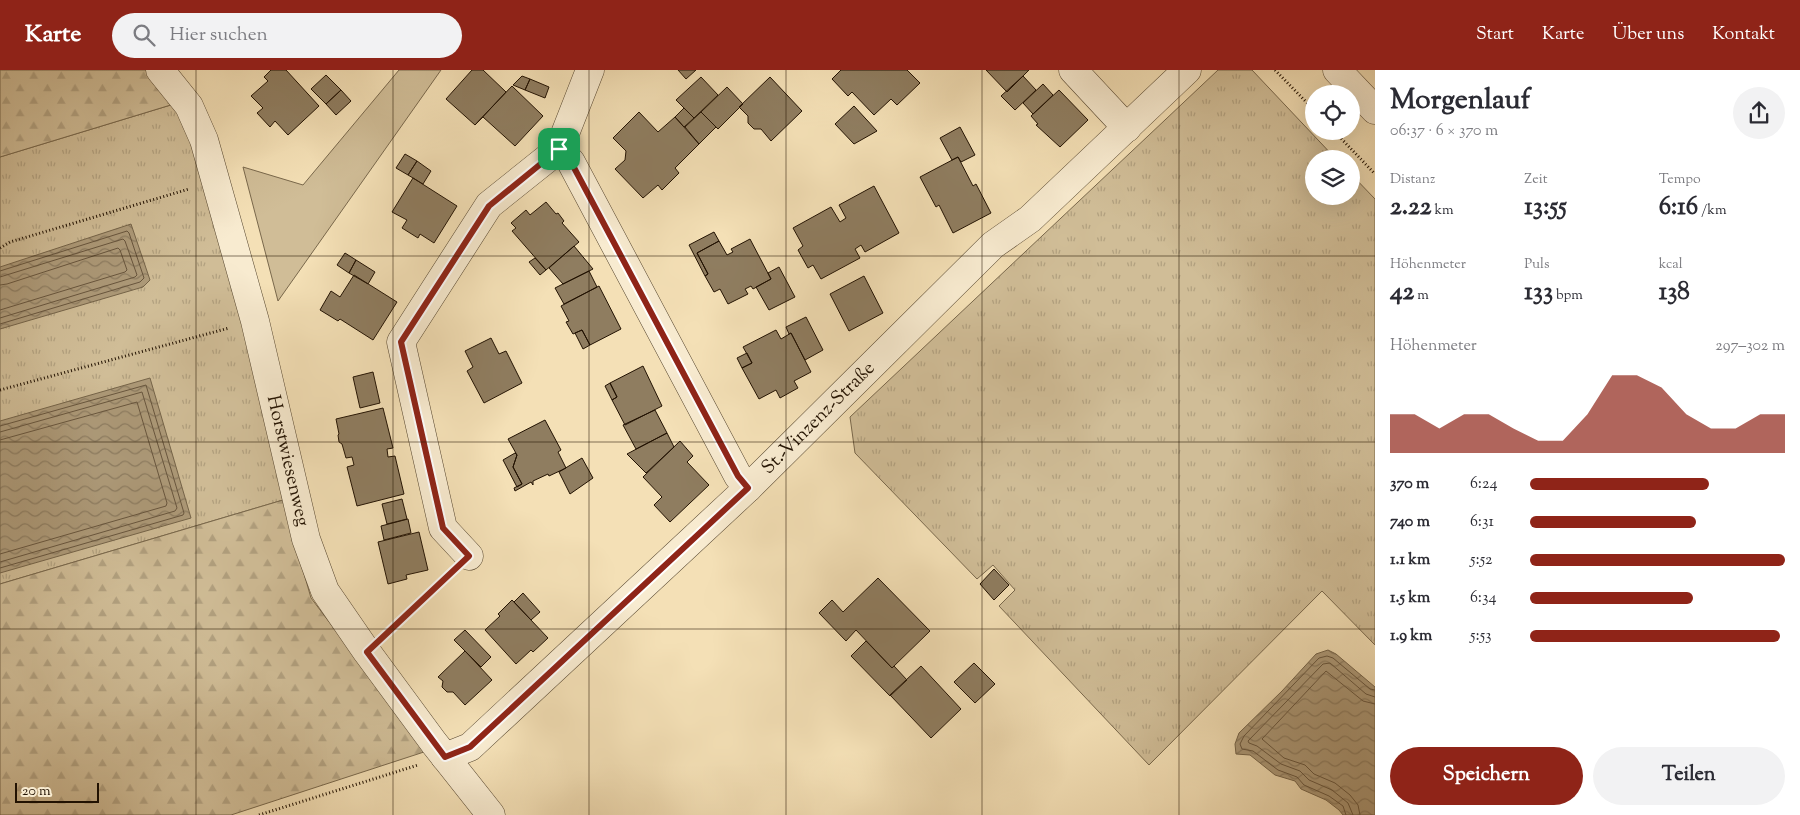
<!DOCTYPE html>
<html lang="de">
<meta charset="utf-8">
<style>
:root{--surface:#fff;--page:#f2f2f3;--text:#2b2b33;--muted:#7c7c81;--accent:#8f2418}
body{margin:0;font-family:"Sorts Mill Goudy",serif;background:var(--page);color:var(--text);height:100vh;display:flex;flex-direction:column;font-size:19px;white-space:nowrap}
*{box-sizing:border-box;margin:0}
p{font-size:16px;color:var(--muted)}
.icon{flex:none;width:28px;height:28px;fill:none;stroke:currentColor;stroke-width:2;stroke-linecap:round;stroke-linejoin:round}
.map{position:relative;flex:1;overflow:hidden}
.side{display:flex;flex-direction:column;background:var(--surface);width:425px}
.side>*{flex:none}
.fabs{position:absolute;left:1305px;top:15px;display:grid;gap:10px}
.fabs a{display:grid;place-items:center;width:55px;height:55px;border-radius:50%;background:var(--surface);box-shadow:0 5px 20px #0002;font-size:25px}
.scale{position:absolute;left:15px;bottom:12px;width:84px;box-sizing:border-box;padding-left:5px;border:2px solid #221202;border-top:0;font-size:14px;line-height:18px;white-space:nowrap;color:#221202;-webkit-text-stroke:4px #f8ebd0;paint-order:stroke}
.pin{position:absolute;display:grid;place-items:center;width:42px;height:42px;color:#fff;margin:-21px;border-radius:10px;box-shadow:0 2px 8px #0006}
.round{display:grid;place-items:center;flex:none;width:52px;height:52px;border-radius:26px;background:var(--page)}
.head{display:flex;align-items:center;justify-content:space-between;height:85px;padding:0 15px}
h1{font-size:28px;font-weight:800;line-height:38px}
.stats{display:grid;grid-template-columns:repeat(3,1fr);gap:8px;height:85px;padding:5px 15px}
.stats div{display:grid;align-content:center}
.stats b{font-size:25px;font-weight:800}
.stats small{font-size:14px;font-weight:400}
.stats p{font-size:14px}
.chart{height:140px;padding:10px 15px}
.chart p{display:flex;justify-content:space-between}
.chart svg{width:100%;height:90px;margin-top:5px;fill:var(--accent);opacity:.7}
.primary-button{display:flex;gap:10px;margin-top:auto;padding:10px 15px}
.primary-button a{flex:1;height:58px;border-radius:30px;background:var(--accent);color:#fff;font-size:20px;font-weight:800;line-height:58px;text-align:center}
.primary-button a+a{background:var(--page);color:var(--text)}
ul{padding:0 15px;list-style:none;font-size:16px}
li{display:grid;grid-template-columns:80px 60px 1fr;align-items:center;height:38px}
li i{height:12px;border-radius:6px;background:var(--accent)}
header{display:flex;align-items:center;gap:30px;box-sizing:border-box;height:70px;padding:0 25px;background:var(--accent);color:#fff}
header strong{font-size:24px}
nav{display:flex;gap:28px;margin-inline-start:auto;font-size:18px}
.search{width:350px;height:45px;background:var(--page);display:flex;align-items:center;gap:12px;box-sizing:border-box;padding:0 18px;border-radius:28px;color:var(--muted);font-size:19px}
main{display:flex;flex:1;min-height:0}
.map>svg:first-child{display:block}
.grass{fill:url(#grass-tufts);stroke:#79684c}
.forest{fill:url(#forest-firs);stroke:#79684c}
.green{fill:#d0bd97;stroke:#79684c}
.water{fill:url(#water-waves);stroke:#756449}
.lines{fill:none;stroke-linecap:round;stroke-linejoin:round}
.shore{stroke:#68563e;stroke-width:1}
.building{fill:#8f7d60;stroke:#221202}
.minor-casing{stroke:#56462f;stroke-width:29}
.path{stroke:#221202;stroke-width:3;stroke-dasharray:1 2.5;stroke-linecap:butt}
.minor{stroke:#f8ebd0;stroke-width:28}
.route-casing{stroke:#fff;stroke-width:10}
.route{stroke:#8f2418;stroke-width:6}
.grid{fill:none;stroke:#221202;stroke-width:1;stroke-opacity:0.55}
.labels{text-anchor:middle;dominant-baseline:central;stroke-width:5;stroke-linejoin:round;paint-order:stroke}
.street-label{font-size:19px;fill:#221202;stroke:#f8ebd0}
</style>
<header>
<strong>Karte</strong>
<div class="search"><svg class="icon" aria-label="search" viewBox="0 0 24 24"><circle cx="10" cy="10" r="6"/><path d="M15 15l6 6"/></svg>Hier suchen</div>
<nav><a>Start</a><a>Karte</a><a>Über uns</a><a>Kontakt</a></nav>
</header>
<main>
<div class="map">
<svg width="1375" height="745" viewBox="0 0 1375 745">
<defs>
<pattern id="grass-tufts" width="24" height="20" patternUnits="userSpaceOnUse" patternTransform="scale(1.25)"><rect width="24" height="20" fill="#d0bd97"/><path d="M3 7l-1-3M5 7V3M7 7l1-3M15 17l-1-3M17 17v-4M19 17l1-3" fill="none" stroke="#b2a180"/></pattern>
<pattern id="forest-firs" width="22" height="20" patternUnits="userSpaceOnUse" patternTransform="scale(1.25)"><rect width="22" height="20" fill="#d0bd97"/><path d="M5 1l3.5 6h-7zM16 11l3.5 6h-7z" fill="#b2a180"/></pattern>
<pattern id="water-waves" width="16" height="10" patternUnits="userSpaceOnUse" patternTransform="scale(1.25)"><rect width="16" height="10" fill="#ad9a79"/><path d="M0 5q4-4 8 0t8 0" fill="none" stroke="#8c7c61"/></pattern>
</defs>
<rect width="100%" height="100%" fill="#f4e0b6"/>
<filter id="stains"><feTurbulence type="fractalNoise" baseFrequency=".004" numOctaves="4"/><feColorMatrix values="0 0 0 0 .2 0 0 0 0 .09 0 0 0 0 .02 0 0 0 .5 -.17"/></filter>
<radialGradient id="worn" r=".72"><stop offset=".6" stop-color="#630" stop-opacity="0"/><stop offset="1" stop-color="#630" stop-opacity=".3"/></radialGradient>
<path class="grass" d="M1218,0H1252L1336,89H1314V126H1351V104L1375,129V575L1322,521L1149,695L999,536L1015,520L993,495L977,509L855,383L850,347Z
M174,34L196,77L246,268L283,430L0,514V87Z"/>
<path class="forest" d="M0,0H149L174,34L0,87Z
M283,430L311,528L427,681L231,745H0V514Z"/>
<path class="green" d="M399,0H441L278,231L243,97L303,115Z"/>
<path class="water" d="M131,154L150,210L143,217L0,259V197Z
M150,308L191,448L0,503V351Z
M1328,580L1336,584L1375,617V745H1343L1339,740L1326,730L1301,719L1295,711L1275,705L1250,685L1236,684L1235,674L1239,663L1282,621L1316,584Z"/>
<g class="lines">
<path class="shore" d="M0,201L127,161L129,163L144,208L140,212L0,254
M0,207L123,169L125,171L137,205L135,207L0,248
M0,215L7,214L118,178L120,180L127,200L125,202L0,240
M0,356L146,315L184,443L183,445L0,498
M0,362L142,322L177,438L175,441L0,492
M0,370L137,332L167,433L166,436L0,484
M1346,745L1343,736L1329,726L1304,715L1297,707L1278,700L1253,681L1242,679L1240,674L1244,666L1319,588L1327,586L1333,588L1370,619L1375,620
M1353,745L1348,733L1332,720L1309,710L1300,701L1281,694L1257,676L1249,673L1248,671L1323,594L1330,593L1366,624L1375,627
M1360,745L1358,735L1350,725L1335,713L1314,704L1305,695L1284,688L1262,669L1326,601L1363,631L1375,634"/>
</g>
<path class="building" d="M271,0H286L319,36L288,65L275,51L270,57L257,43L263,38L251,26L268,11L264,7Z
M472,0H483L506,22L475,55L446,29Z
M678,0H696L686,9Z
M841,0H907L920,13L897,35L891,29L874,45L852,22L848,26L832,9Z
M986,0H1029L1007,22Z
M326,5L341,20L326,34L311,19Z
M522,6L530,9L525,20L513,15Z
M1023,6L1036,20L1015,40L1001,26Z
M701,7L718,25L694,48L676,30Z
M770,7L802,41L771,71L761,59H754L748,53V46L739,37Z
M530,9L549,17L545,28L525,20Z
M1043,14L1053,25L1033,44L1023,33Z
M512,16L543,46L515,76L483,47L475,55Z
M727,17L743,34L718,59L701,42Z
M341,20L351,31L336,45L326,34Z
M1059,20L1088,50L1060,77L1036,55L1038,54L1031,46Z
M854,36L877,61L854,74L835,54Z
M684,38L694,48L684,57L675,47Z
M639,42L658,62L675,47L699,74L675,98L679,103L662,120L658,115L643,128L615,99L625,90L626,81L613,68Z
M701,42L716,57L699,74L685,57Z
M960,57L975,85L961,92L958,87L952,90L940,68Z
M405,84L417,91L408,105L396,98Z
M958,87L973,116L976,114L991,143L953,163L939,135L936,137L920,107Z
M417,91L431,101L423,114L408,105Z
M413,108L457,136L434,173L420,164L418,168L402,158L407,150L392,142Z
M874,116L899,163L865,182L861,175L855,179L860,188L821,209L813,195L808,198L798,180L803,176L793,158L831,137L840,152L846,148L839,135Z
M546,132L556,144L558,143L564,151L562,153L579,172L546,200L512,161L516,158L511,153L526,140L530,145Z
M714,162L719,171L697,183L708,204L705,206L689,175Z
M750,169L771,209L753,219L751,216L745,219L748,224L728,234L720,219L714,222L705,206L708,204L697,183L719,171L727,185L733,182L731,179Z
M574,176L593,199L563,214L549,198Z
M345,183L356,190L349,203L337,195Z
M535,188L546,200L540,205L529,192Z
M356,190L375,202L368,214L349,203Z
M779,197L795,227L769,240L756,217L771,209L768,203Z
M589,201L597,217L564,234L555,218Z
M354,205L397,232L373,270L340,249L338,251L320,240L331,221L340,227Z
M864,206L883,243L849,261L830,224Z
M599,216L621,259L590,275L582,260L573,264L566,252L569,251L561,236Z
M806,247L823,280L805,290L791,263L789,264L786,257Z
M582,260L590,275L583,279L575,263Z
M776,260L781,269L791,263L811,302L794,311L798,318L780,328L776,320L759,329L742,298L752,293L743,277Z
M491,268L499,284L506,281L522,313L484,333L467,301L473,297L465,281Z
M747,283L752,293L742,298L737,288Z
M643,296L662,336L625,355L612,330L617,327L610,313Z
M373,302L380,333L360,338L353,307Z
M610,313L617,327L612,330L605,316Z
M383,338L393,378L387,379L388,387L395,386L404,424L357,436L347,397L354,395L352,387L346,388L342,374L339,372L338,365L339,364L336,349Z
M655,340L667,363L636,379L623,355Z
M545,350L561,380L558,382L566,398L549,406L548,404L533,411V415L531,412L515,421L514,418L522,414L513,397L517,385L508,369Z
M667,363L674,377L646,403L627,384Z
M680,371L693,386L687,392L709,415L670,452L654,435L662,427L643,407Z
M515,383L517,385L513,397L522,414L517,417L503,390Z
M582,388L593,408L570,424L559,402Z
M402,429L407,449L387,454L382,434Z
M408,449L411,463L384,470L381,456Z
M419,462L428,500L406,505L407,509L388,514L378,472Z
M994,499L1009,515L994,530L980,514Z
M878,508L930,561L892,598L856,560L846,571L819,543L832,530L843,542Z
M523,523L540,542L531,550L514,532Z
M512,530L548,568L533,582L531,580L516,594L485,560L500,546L498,544Z
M465,560L491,587L481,597L454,570Z
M866,571L892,598L894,596L907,610L890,626L851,586Z
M465,581L492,610L465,635L453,622H447L442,617L443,611L438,607Z
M974,593L995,614L975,633L954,612Z
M921,596L961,639L931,668L890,625Z"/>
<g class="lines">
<defs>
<g id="minor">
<path id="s1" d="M160,0L189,36L204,70L255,251L306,469L325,521L367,582L434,673L491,745"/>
<path d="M1073,0L1127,58"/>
<path d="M1337,0L1375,40"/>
<path d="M559,79L571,92L738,406L748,418"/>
<path d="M469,486L443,458L401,272L489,135L559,79L590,0"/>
<path id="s2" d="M445,687L470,677L748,418L993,175L1030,149L1187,0"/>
</g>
</defs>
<use href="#minor" class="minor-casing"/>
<path class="path" d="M1275,0L1314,40
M1334,61L1375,104
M0,178L10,172L189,119
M0,320L229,258
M388,563L448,506
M259,745L418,695"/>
<use href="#minor" class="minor"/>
</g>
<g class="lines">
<defs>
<path id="route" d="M559,79L571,92L738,406L748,418L470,677L445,687L367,582L469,486L443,458L401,272L489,136Z"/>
</defs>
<use href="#route" class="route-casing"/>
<use href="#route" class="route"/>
</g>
<path class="grid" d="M196,0V745M393,0V745M589,0V745M786,0V745M982,0V745M1179,0V745M0,186H1375M0,372H1375M0,559H1375"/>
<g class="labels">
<g class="street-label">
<text stroke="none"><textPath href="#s2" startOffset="506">St.-Vinzenz-Straße</textPath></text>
<text stroke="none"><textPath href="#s1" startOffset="415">Horstwiesenweg</textPath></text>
</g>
</g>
<rect width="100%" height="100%" filter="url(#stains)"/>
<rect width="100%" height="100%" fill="url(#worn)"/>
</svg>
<div class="fabs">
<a><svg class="icon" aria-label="locate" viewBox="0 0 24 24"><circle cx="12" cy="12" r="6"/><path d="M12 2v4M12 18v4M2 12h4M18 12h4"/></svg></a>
<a><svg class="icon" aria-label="layers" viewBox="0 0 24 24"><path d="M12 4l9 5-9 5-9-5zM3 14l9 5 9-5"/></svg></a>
</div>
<div class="scale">20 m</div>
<div class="pin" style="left:559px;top:79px;background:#1e9e55"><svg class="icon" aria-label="arrive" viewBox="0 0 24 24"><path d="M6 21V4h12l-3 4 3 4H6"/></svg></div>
</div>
<section class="side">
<div class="head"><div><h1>Morgenlauf</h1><p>06:37 · 6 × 370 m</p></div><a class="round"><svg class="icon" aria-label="share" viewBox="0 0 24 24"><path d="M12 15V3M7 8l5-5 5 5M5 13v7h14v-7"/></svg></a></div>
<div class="stats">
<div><p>Distanz</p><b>2.22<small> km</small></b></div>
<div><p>Zeit</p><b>13:55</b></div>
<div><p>Tempo</p><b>6:16<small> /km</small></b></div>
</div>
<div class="stats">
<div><p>Höhenmeter</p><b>42<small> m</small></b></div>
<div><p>Puls</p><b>133<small> bpm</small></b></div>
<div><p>kcal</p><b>138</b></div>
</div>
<div class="chart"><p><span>Höhenmeter</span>297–302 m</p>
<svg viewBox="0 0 160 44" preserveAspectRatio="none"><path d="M0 44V25L10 25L20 32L30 25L40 25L50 32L60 38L70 38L80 25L90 6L100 6L110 12L120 25L130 32L140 32L150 25L160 25V44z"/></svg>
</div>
<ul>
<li><b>370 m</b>6:24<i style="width:70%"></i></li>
<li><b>740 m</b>6:31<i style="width:65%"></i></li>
<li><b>1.1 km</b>5:52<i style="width:100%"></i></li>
<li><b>1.5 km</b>6:34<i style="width:64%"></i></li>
<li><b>1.9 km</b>5:53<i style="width:98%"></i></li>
</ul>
<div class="primary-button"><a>Speichern</a><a>Teilen</a></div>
</section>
</main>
